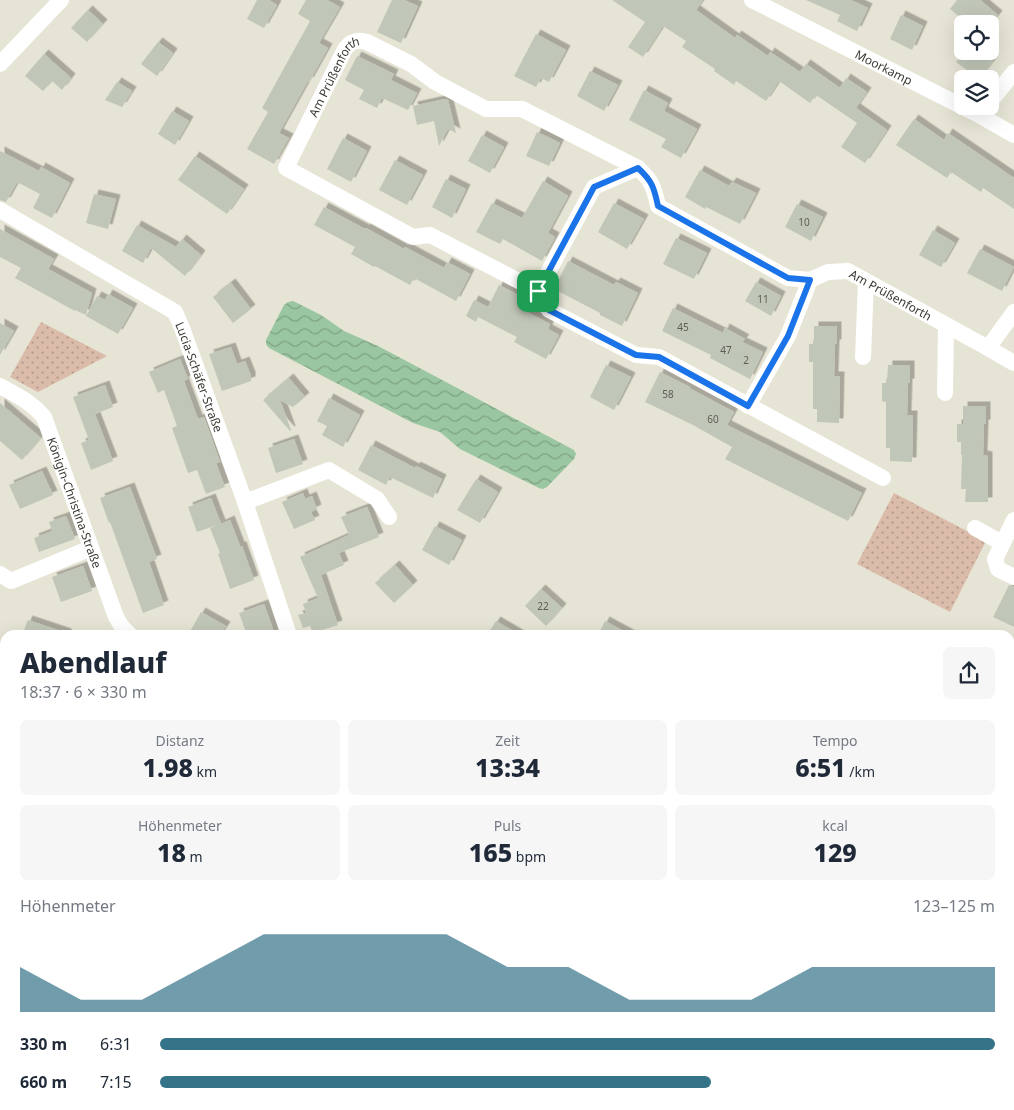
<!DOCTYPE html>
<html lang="de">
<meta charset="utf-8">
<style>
:root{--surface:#fff;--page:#f6f6f7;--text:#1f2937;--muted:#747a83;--accent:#357389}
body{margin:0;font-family:"Noto Sans",sans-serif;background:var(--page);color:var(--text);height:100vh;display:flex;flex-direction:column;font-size:19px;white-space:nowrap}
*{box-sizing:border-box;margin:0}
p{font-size:16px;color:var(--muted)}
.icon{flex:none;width:28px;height:28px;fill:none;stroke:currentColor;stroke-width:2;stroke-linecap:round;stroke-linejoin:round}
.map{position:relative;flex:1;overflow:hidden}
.drawer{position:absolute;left:0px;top:630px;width:1015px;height:480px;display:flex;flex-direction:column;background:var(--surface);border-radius:15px 15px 0 0;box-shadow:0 5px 20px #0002}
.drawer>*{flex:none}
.tools{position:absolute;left:954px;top:15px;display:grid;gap:10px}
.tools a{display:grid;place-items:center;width:45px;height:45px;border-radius:8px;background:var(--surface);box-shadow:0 5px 20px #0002;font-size:25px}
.pin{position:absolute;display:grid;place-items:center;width:42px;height:42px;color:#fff;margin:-21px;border-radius:10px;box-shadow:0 2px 8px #0006}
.round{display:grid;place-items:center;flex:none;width:52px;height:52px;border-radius:8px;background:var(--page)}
.headline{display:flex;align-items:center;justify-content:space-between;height:85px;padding:0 20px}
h1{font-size:28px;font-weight:800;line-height:38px}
.figures{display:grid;grid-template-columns:repeat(3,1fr);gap:8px;height:85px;padding:5px 20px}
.figures div{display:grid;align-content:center;border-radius:8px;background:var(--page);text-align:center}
.figures b{font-size:25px;font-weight:800}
.figures small{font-size:14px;font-weight:400}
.figures p{font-size:14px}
.chart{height:140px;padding:10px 20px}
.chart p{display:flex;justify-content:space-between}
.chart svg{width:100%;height:90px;margin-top:5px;fill:var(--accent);opacity:.7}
ul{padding:0 20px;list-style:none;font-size:16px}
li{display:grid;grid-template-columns:80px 60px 1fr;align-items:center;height:38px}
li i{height:12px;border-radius:6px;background:var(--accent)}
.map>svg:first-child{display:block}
.grass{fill:url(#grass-dots)}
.water{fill:url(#water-waves)}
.building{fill:#c1c7b8;filter:url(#shadow)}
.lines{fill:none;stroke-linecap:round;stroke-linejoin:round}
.minor{stroke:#fff;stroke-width:16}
.route-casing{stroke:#fff;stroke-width:10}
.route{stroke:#1a73e8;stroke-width:6}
.labels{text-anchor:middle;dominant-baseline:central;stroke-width:4;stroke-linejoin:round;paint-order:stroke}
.number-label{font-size:10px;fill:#5c5c54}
.street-label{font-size:12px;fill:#3a3933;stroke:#e6e4d4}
</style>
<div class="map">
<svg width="1014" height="1110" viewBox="0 0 1014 1110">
<defs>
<pattern id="grass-dots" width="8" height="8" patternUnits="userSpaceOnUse" patternTransform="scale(1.25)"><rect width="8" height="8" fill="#dbbbaa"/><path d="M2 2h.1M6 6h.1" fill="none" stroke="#b3998b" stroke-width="1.8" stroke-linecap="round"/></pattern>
<pattern id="water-waves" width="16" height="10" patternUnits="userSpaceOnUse" patternTransform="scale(1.25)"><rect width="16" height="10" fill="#9ac6a1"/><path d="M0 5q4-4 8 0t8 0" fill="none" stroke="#7fa284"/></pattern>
<filter id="shadow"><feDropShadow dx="4.5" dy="-4.5" stdDeviation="0" flood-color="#0004"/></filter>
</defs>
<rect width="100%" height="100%" fill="#e6e4d4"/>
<path class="grass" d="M41,322L107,356L38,392L10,377Z
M894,493L986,541L950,612L857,564Z
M0,702L5,705V965L0,962Z
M5,1083V1105H87L96,1110H0V1089Z
M116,1105H392L387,1110H125Z"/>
<path class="water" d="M293,301L321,315L344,331L378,346L574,450L576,454L574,459L547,487L543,489L539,488L460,449L440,432L413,423L269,348L266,344V340L284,305L288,302Z"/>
<path class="building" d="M257,0H269L277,5L264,28L247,19Z
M306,0H327L340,7L319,43L328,48L309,82L308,81L279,133L289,138L274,164L247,149L268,112L262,108L310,21L298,14Z
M392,0H404L418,6L401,43L377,32Z
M612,0H703L696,10L735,38L737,35L768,56L770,52L800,72L806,64L840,88L846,78L867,92L856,108L887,130L865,163L841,147L857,123L816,95L810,103L779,81L766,101L736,81L734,85L714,71L715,69L682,47L686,41L663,26L643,57L628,47L645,22Z
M806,0H851L868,8L857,31L837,21L840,15Z
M957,0H980L998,15L991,24H968L950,9Z
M88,10L103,24L87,42L71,28Z
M901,15L923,26L912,50L890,39Z
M536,34L566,50L549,82L541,78L536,87L514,76Z
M158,42L173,53L157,76L141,64Z
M965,51H980L993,61L979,79L956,62Z
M44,54L71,78L62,90L52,81L43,91L25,76Z
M357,56L394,74L391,80L417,93L408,110L382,98L377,108L359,99L364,90L345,80Z
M590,71L618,85L604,111L577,96Z
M117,82L132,91L122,107L105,100Z
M644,90L668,103L664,111L697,129L681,158L661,147L666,139L629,120Z
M445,99L448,100L456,133L448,129L439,146L434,121L417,125L413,106Z
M172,111L189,121L175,145L158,134Z
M914,119L944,140L948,133L1014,178V209L983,188L981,192L951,172L947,178L896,145Z
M537,132L560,143L549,166L526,156Z
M482,135L504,147L490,173L468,161Z
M343,138L367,151L351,182L327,169Z
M0,151L39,171L41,167L70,183L52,218L33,208L40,194L17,182L6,202L0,200Z
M195,156L244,189L227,214L178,180Z
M395,160L423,175L407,205L379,190Z
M700,170L729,186L732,182L756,193L740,224L706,207L705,209L685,197Z
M446,179L466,189L452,218L432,207Z
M543,181L568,196L548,233L555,237L542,261L503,239L500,244L476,232L492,203L522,218Z
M94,194L116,199L108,229L86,223Z
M614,203L644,219L627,249L598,232Z
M797,204L823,217L811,241L785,227Z
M324,207L365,229L366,228L404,249L405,247L444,268L447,262L470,274L456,301L414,278L410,285L375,266L374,267L351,254L355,247L314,225Z
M137,225L176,247L182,239L201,255L185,276L151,248L143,263L122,251Z
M0,229L54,259L48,269L92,293L86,315L75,310V311L15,278L21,268L0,257Z
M933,230L955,243L941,267L919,255Z
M676,238L707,253L694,279L663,264Z
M980,249L1014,267L1002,291L967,273Z
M568,261L614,285L616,282L638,293L622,326L600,315V313L554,289Z
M756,282L781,296L771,316L745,301Z
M231,283L251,309L233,323L213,297Z
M499,285L522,297L517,307L550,324L548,329L559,335L546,359L514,342L517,337L478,317L476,322L466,316L474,300L488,307Z
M108,294L133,308L118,334L86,316L97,296L105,300Z
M673,308L723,333L725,328L745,339L742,342L763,352L750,379L710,358L711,355L662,331Z
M0,323L14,331L0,355Z
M814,326H837V344H835L834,376H840L839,423L817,422V409H813V362H809V344H814Z
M231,347L237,364L245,361L251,376V381L222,391L209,354Z
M180,359L188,379L184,381L198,419L204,417L220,462L216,463L225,487L206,494L197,470L188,473L172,428L177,426L164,390L158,393L149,372Z
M606,365L631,377L614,410L590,397Z
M888,365H910V383H908L907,415H913L912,462L890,461V448H886V402L882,401V383H887Z
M660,372L690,387L689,388L734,412L727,425L862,493L848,521L725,459L732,447L693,425L645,402Z
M289,378L305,397L293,407L280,400L291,430L290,431L263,400Z
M105,385L113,407L95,414L113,461L91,470L81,443L89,440L73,397Z
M329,398L360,415L343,447L322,435L327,426L317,421Z
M0,403L41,438L22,460L0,441Z
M963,406H986V424H984L983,455L988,456V502H965L966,489H961L962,455H961V442H957V424H963Z
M294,439L303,464L276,473L268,448Z
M371,445L415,468L416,466L442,479L433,498L390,477L386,485L358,470Z
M42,471L53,495L20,509L9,485Z
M476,479L498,492L480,523L457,510Z
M130,487L157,559L149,562L164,605L143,613L110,522L109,523L100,498Z
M303,493L305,499L312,496L317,509L311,512L315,520L294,529L282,502Z
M211,498L221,524L230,520L240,546H242L254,580L230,589L218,554L220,553L210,528L220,524L197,532L188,507Z
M367,507L379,537L339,553L344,565L321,575L338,625L313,633L310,626L303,628L298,615L306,613L303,604L318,598L300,557L349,535L341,517Z
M66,516L75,539L39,552L34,538L52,531L49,522Z
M435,526L462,540L449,565L422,550Z
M395,565L413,585L394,603L375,583Z
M83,566L92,591L61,602L52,577Z
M1009,585L1014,587V627L993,617Z
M541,589L562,608L546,626L525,606Z
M264,604L275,635H247L239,613Z
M201,612L226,626L220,635H188Z
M28,620L67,633V635H22Z
M496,621L520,635H487Z
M605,621L631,635H598Z"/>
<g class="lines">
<g class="minor">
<path id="s1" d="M752,0L979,115L1014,135"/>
<path d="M0,64L61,0"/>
<path d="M990,102L1014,72"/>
<path id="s2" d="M0,210L175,312L182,328L245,502L289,635"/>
<path d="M538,291L594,187L638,168"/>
<path d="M988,348L1014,363"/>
<path d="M863,357L866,282"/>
<path id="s3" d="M0,386C18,396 30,401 44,417L116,617L122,627L130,635"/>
<path d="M945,393L946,326"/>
<path d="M748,406L788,336L810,280"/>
<path id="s4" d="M883,478L659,357L636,355L549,310L538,291L430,235L413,237L286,168L345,49C351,41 357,39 367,42L411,64L435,82L486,109H522L638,168C652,181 654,187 658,206L788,278L810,280L828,272L848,271L988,348L1014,312"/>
<path d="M245,502L329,470L377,499L389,517"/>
<path d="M1014,520L995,559L998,569L1014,577"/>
<path d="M975,528L1002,543"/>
<path d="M0,574L11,581L91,548"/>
<path d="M1010,1066L1014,1068"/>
</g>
</g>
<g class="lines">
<defs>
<path id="route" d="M638,168C652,181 654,187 658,206L788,278L810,280L788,336L748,406L659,357L636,355L549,310L538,291L594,187Z"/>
</defs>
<use href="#route" class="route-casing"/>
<use href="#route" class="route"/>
</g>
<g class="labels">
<g class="number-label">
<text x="804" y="222">10</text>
<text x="763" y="299">11</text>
<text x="683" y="327">45</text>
<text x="726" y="350">47</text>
<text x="746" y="360">2</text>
<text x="668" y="394">58</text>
<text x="713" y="419">60</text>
<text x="543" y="606">22</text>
</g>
<g class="street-label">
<text stroke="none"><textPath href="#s1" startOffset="148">Moorkamp</textPath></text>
<text stroke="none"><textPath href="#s4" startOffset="785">Am Prüßenforth</textPath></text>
<text stroke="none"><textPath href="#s4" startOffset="1445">Am Prüßenforth</textPath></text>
<text stroke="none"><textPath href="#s2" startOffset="272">Lucia-Schäfer-Straße</textPath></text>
<text stroke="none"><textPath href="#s3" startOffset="145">Königin-Christina-Straße</textPath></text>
</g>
</g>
</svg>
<div class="tools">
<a><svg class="icon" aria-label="locate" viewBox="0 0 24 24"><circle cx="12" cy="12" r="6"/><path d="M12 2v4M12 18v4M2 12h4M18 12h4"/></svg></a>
<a><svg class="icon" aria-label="layers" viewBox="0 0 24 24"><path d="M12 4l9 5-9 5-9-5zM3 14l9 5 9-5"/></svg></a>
</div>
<div class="pin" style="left:538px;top:291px;background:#1e9e55"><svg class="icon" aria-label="arrive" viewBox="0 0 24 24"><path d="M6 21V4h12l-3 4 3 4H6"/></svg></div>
<section class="drawer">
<div class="headline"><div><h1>Abendlauf</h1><p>18:37 · 6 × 330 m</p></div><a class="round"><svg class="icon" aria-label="share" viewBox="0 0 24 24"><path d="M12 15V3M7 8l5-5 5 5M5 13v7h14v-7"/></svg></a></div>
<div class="figures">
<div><p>Distanz</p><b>1.98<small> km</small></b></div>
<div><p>Zeit</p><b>13:34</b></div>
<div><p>Tempo</p><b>6:51<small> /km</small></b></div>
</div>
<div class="figures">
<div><p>Höhenmeter</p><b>18<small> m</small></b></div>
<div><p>Puls</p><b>165<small> bpm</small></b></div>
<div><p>kcal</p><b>129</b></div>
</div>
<div class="chart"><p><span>Höhenmeter</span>123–125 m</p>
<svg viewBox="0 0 160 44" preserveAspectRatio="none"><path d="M0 44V22L10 38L20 38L30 22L40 6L50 6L60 6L70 6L80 22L90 22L100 38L110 38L120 38L130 22L140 22L150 22L160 22V44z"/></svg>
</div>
<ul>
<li><b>330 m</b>6:31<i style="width:100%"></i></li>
<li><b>660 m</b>7:15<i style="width:66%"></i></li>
</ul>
</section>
</div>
